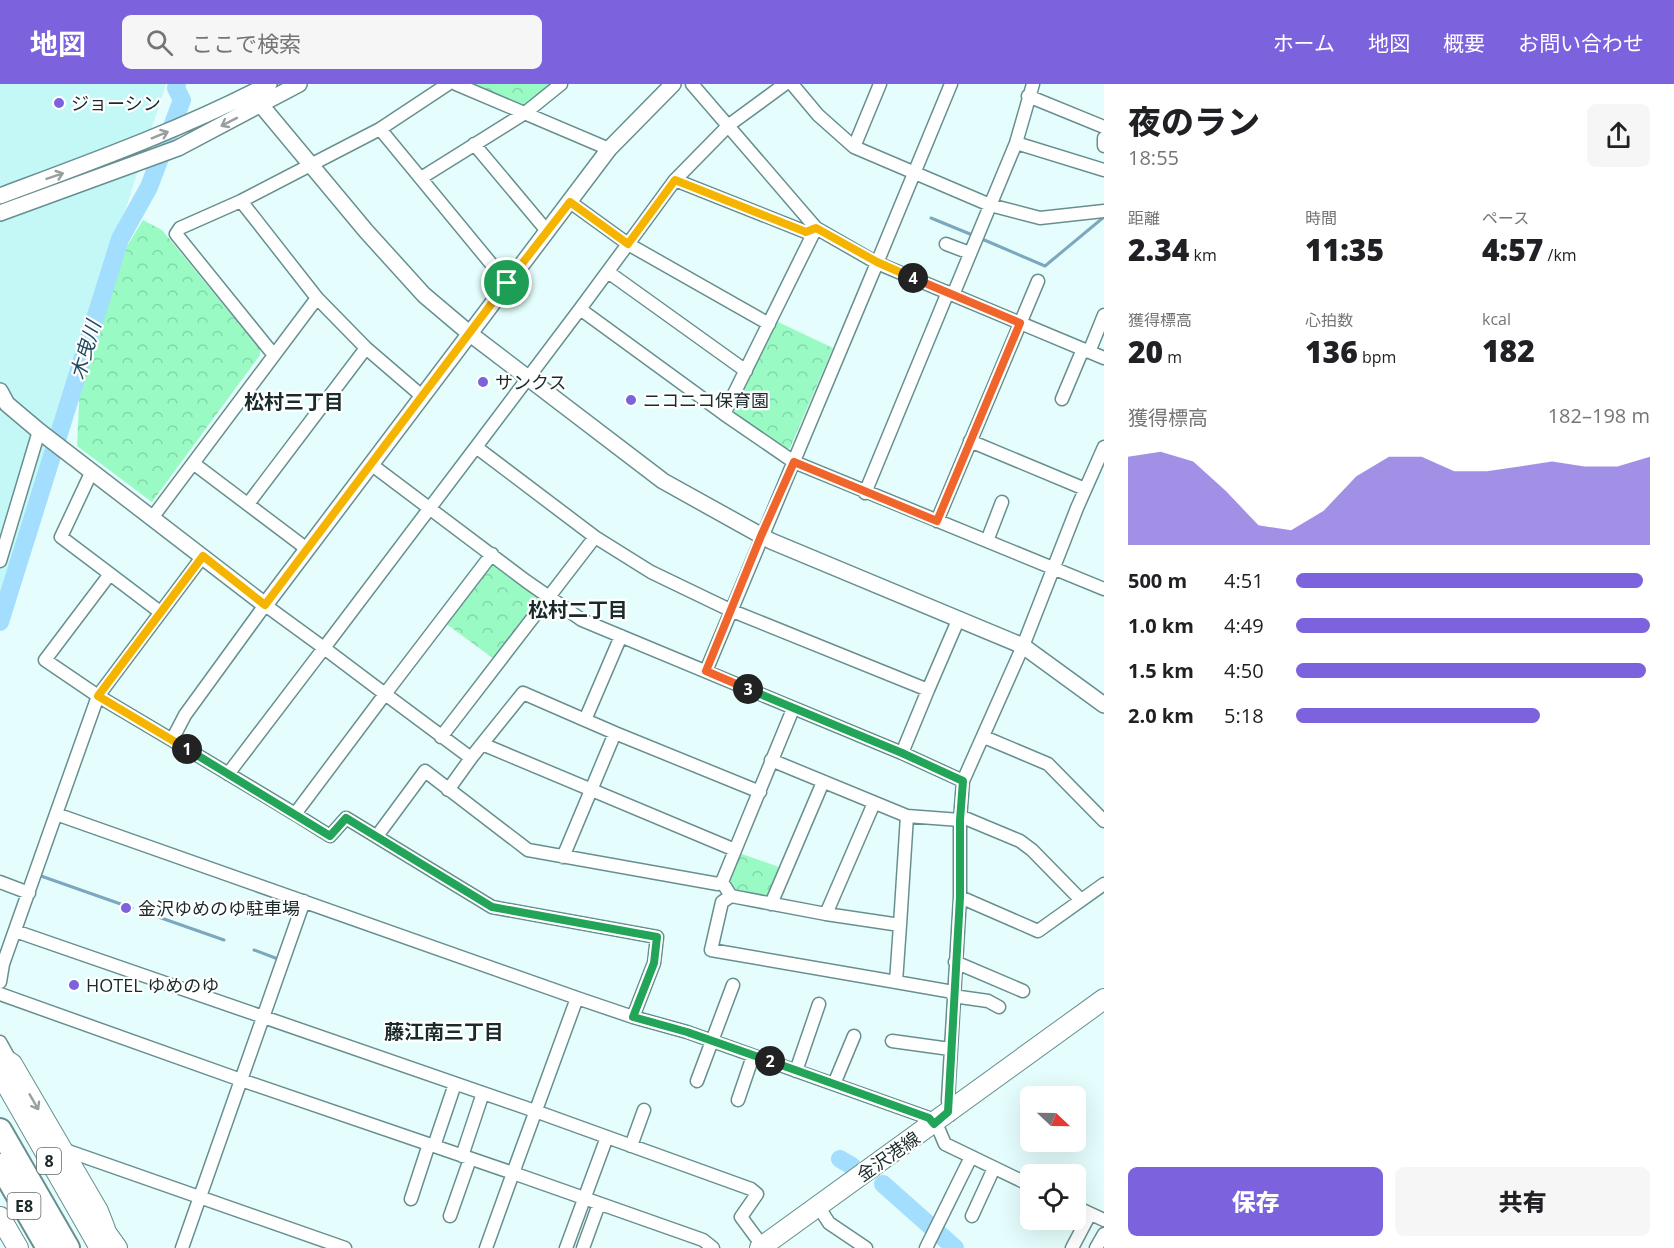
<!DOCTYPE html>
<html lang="ja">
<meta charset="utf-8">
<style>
:root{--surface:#fff;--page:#f6f6f6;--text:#202124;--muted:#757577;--accent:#7c62dd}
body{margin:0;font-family:"Open Sans","Noto Sans JP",sans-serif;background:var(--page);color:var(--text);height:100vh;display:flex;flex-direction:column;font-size:22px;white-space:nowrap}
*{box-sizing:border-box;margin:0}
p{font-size:20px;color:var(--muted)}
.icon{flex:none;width:33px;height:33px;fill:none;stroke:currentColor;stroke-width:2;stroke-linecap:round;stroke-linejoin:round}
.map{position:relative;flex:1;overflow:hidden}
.drawer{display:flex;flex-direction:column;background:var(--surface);width:570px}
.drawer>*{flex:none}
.needle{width:39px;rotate:112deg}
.tools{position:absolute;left:1020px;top:1002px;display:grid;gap:12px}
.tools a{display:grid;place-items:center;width:66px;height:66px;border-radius:9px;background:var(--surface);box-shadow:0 6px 24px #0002;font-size:30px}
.pin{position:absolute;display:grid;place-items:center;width:51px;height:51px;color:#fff;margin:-26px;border:3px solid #fff;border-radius:50%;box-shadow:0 2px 6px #0007}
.km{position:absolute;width:30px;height:30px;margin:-15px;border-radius:50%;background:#222;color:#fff;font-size:16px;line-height:30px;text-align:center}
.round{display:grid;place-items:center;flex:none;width:63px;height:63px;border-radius:9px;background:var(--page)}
.head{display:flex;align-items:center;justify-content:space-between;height:102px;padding:0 24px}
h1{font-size:33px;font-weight:800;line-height:45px}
.stats{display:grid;grid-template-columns:repeat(3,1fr);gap:9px;height:102px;padding:6px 24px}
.stats div{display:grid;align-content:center}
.stats b{font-size:30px;font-weight:800}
.stats small{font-size:16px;font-weight:400}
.stats p{font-size:16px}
.chart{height:168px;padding:12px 24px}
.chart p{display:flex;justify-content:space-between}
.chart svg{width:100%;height:108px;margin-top:6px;fill:var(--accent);opacity:.7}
.cta{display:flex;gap:12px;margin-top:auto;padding:12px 24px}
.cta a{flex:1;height:69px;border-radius:9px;background:var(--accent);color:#fff;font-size:24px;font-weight:800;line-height:69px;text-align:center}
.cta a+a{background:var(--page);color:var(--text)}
ul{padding:0 24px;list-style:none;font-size:20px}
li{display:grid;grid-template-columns:96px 72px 1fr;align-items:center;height:45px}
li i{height:15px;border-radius:8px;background:var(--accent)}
header{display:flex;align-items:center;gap:36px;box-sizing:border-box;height:84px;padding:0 30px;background:var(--accent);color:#fff}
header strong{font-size:28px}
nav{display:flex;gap:33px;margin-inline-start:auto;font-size:21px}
.search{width:420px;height:54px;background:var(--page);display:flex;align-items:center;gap:15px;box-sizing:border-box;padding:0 21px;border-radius:9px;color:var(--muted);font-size:22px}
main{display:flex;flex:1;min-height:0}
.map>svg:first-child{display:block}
.built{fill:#c3f8f7}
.forest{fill:url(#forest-crowns)}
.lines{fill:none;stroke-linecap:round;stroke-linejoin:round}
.stream{stroke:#7ba8be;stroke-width:3}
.river{stroke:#a4defe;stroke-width:18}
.minor-casing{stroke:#688f8f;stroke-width:15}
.tertiary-casing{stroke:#688f8f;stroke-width:18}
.primary-casing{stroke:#688f8f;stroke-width:22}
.trunk-casing{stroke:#688f8f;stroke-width:22}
.motorway-casing{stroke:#688f8f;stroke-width:26}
.minor{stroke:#fff;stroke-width:12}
.tertiary{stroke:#fff;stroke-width:15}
.primary{stroke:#fff;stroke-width:20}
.trunk{stroke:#fff;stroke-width:20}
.motorway{stroke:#fff;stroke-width:22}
.oneway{stroke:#989f9f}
.split-1-casing{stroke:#fff;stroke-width:12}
.split-2-casing{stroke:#fff;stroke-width:12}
.split-3-casing{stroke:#fff;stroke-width:12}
.split-4-casing{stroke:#fff;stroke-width:12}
.split-5-casing{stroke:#fff;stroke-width:12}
.split-1{stroke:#f5b400;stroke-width:8}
.split-2{stroke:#22a559;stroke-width:8}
.split-3{stroke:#22a559;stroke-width:8}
.split-4{stroke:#f0652b;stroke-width:8}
.split-5{stroke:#f5b400;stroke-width:8}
.poi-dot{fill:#7c62dd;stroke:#fff;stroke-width:2}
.labels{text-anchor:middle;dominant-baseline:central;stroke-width:4.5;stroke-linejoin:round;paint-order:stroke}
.shield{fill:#fff;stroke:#5f6a6a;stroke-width:1.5}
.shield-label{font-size:16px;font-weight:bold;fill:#1a2a2a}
.poi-label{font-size:18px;fill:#1a2a2a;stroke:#fff;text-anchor:start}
.street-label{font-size:18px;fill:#1a2a2a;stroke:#fff}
.water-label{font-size:20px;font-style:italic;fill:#1e4b61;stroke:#fff}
.neighbourhood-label{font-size:20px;font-weight:bold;fill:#1a2a2a;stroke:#fff}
</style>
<header>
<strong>地図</strong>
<div class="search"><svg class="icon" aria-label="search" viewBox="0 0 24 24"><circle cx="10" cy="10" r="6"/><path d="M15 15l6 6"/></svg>ここで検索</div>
<nav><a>ホーム</a><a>地図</a><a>概要</a><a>お問い合わせ</a></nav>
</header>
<main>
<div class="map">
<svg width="1104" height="1164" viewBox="0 0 1104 1164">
<defs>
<pattern id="forest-crowns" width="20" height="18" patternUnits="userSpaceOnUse" patternTransform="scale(1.5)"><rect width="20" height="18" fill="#99fbc3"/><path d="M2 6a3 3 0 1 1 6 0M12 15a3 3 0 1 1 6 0" fill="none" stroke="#83d7a8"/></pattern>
</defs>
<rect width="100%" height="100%" fill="#e5fefd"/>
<path class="built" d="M0,0H166L0,514Z"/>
<path class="forest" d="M470,0H555L524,22Z
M143,136L162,146L260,265V271L152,418L77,362L80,299L127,162Z
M776,237L833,264L790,364L785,366L735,330L733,324Z
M494,481L536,511L539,517L494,575L445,539L489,482Z
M739,769L782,784L771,810L765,814L735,809L728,792Z"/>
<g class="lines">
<path class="stream" d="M931,134L970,150
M982,155L1045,182L1104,133
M41,792L132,824
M147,829L224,856
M254,866L278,875"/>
<path class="river" d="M0,538L120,155L149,103L182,16L176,4L177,0
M840,1075L852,1082
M883,1100L955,1164"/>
<defs>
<path id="minor" d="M456,0L609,65
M692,0L816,144L877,179L706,587
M792,0L818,31L854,63L990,121L1040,134L1104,127
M951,0L877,179L1104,274
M1028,12L1104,43
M380,45L507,199
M1104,54V62
M1016,59L1104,86
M474,60L547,147
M854,63L880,0
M421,94L525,29L561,0
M675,96L806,148L816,144
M241,117L317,214
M570,118L628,160L580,225
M816,144L724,330L580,225L476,363L595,453L651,488L730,526L928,606L959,534
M946,160L970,169
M608,188L746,287
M953,211L1016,59L1033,0
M769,240L628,160L675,96L729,41L785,0
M1089,268L1104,231
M273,270L176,150L180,144L241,117L380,45L448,0
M1062,315L1083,265
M724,330L794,378L1104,505
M970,357L1085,405
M476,363L324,564L265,521L185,631L172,656L295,730L385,610L471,674L482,660L735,766
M193,379L307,465
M372,381L526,497L582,536L902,669L963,697
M91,389L61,453L110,490L45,576L98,612L56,730L577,914L513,1089L703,1156L713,1164
M865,409L948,208
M248,420L366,264
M152,434L317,214L366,264L423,313
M937,437L1038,197
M987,457L1002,418
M0,477L39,347
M110,490L160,528
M615,649L760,708
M441,653L595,453
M984,653L1048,680L1104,737
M172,656L98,612L203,472
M482,660L523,609L585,636L621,552
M902,669L928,606
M771,676L907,732L960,736
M228,690L324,564L385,610L492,470
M448,706L471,674
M295,730L330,752L346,734L492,823L657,853L654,879L633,933L687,948L929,1034L939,1046L945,1060L1030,1101
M960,732L1020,757L1032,766L1081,816
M377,752L425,687L528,766L718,800L722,798L731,812L826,830L900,841L896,898L953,908
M563,773L615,649L585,636
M0,798L29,809
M722,798L793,625
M731,812L722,818L711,866L896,898
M960,813L1038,847L1104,800
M304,817L241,996L513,1089L486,1164
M771,820L823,698
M826,830L874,719
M900,841L907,732
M15,847L535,1027L751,1105L757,1110L741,1133L764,1164
M955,878L1023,907
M0,898L3,880L56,730
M0,910L241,996L182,1164
M953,912L988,917L999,923
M577,914L633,933
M892,957L950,965
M0,958L10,976
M796,987L819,920
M697,997L733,901
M834,1000L854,952
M738,1016L753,972
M950,1031L948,1016L960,813V736L963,697L1023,562L1077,424L1104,363
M434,1062L455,1000
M631,1062L644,1026
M63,1069L68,1067L345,1164
M462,1072L483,1009
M411,1115L429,1060
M818,1122L829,1139L866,1164
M1076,1123L1104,1136
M450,1132L470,1075
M972,1132L994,1084
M566,1164L607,1053
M583,1164L599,1120
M926,1164L971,1073
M1072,1164L1090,1130
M1096,1164L1104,1150"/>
<path id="tertiary" d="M261,21L366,147L424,211L469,249L663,397L771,457L1023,562L1104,621
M0,112C91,78 183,45 269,0
M0,129L178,64L299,0
M0,307L7,320L39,347L265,521L609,65L673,0"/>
<path id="primary" d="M760,1164L1104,915"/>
<path id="trunk" d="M0,972L12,980L98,1127L105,1145
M0,989L100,1164
M0,1133L18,1164
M97,1136L117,1164"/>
<path id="motorway" d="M0,1046L68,1164
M0,1081L48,1164"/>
</defs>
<use href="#minor" class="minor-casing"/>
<use href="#tertiary" class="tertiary-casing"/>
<use href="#primary" class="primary-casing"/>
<use href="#trunk" class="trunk-casing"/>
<use href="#motorway" class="motorway-casing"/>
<use href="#minor" class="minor"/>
<use href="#tertiary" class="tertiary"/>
<use href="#primary" class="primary"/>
<use href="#trunk" class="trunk"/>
<use href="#motorway" class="motorway"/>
</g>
<defs><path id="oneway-shaft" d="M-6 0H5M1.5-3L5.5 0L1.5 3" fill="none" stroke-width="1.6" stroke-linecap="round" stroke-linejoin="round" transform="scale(1.5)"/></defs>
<g class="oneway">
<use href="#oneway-shaft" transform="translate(229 38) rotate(153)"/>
<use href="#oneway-shaft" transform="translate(160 51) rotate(-22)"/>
<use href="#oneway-shaft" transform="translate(55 92) rotate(-19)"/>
<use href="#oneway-shaft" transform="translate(34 1018) rotate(60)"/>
</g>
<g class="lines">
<defs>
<path id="split-1" d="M187,665L98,612L203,472L265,521L507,199"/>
<path id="split-2" d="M187,665L330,752L346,734L492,823L657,853L654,879L633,933L687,948L770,977"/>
<path id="split-3" d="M748,605L902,669L963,697L960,736V813L948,1028L934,1040L929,1034L770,977"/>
<path id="split-4" d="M748,605L706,587L761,452L794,378L937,437L1020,239L913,194"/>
<path id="split-5" d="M507,199L570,118L628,160L675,96L806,148L816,144L877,178L913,194"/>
</defs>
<use href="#split-1" class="split-1-casing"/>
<use href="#split-2" class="split-2-casing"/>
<use href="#split-3" class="split-3-casing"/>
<use href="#split-4" class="split-4-casing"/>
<use href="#split-5" class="split-5-casing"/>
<use href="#split-1" class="split-1"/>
<use href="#split-2" class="split-2"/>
<use href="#split-3" class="split-3"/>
<use href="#split-4" class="split-4"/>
<use href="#split-5" class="split-5"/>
</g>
<g class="poi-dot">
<circle cx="59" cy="19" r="6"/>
<circle cx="483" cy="298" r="6"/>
<circle cx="631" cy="316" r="6"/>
<circle cx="126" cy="824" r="6"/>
<circle cx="74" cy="901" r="6"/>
</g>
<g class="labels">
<g class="shield">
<rect x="37" y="1064" width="24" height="26" rx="4.5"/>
<rect x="7.5" y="1109" width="33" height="26" rx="4.5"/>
</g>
<g class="shield-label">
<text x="49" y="1077">8</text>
<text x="24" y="1122">E8</text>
</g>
<g class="poi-label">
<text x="71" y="19">ジョーシン</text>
<text x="495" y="298">サンクス</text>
<text x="643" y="316">ニコニコ保育園</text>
<text x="138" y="824">金沢ゆめのゆ駐車場</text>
<text x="86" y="901">HOTEL ゆめのゆ</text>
</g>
<g class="street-label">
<text transform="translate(888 1072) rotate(-35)">金沢港線</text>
</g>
<g class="water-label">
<text transform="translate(85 266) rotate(-73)">木曳川</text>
</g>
<g class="neighbourhood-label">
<text x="294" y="317">松村三丁目</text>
<text x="578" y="525">松村二丁目</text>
<text x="444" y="947">藤江南三丁目</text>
</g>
</g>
</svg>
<div class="tools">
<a><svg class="needle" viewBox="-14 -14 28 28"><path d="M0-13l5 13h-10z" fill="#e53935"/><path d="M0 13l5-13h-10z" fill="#757577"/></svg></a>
<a><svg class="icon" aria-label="locate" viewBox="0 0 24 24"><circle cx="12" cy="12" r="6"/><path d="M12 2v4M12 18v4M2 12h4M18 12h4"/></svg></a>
</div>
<div class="pin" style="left:507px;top:199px;background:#1e9e55"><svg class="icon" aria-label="arrive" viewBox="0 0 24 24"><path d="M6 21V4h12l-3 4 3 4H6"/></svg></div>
<b class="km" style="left:187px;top:665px">1</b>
<b class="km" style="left:770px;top:977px">2</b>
<b class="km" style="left:748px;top:605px">3</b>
<b class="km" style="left:913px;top:194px">4</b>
</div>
<section class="drawer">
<div class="head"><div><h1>夜のラン</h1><p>18:55</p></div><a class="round"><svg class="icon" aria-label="share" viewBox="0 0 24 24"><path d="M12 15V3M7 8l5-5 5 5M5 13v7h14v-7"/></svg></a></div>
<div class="stats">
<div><p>距離</p><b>2.34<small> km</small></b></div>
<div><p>時間</p><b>11:35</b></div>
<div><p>ペース</p><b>4:57<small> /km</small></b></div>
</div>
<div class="stats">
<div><p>獲得標高</p><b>20<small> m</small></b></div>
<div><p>心拍数</p><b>136<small> bpm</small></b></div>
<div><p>kcal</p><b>182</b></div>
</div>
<div class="chart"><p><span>獲得標高</span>182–198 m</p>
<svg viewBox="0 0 160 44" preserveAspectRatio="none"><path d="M0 44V8L10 6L20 10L30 22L40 36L50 38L60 30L70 16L80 8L90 8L100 14L110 14L120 12L130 10L140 12L150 12L160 8V44z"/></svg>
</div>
<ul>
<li><b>500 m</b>4:51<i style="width:98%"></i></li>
<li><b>1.0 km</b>4:49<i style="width:100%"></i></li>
<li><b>1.5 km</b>4:50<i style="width:99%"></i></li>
<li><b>2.0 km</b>5:18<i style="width:69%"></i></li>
</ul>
<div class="cta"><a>保存</a><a>共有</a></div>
</section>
</main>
